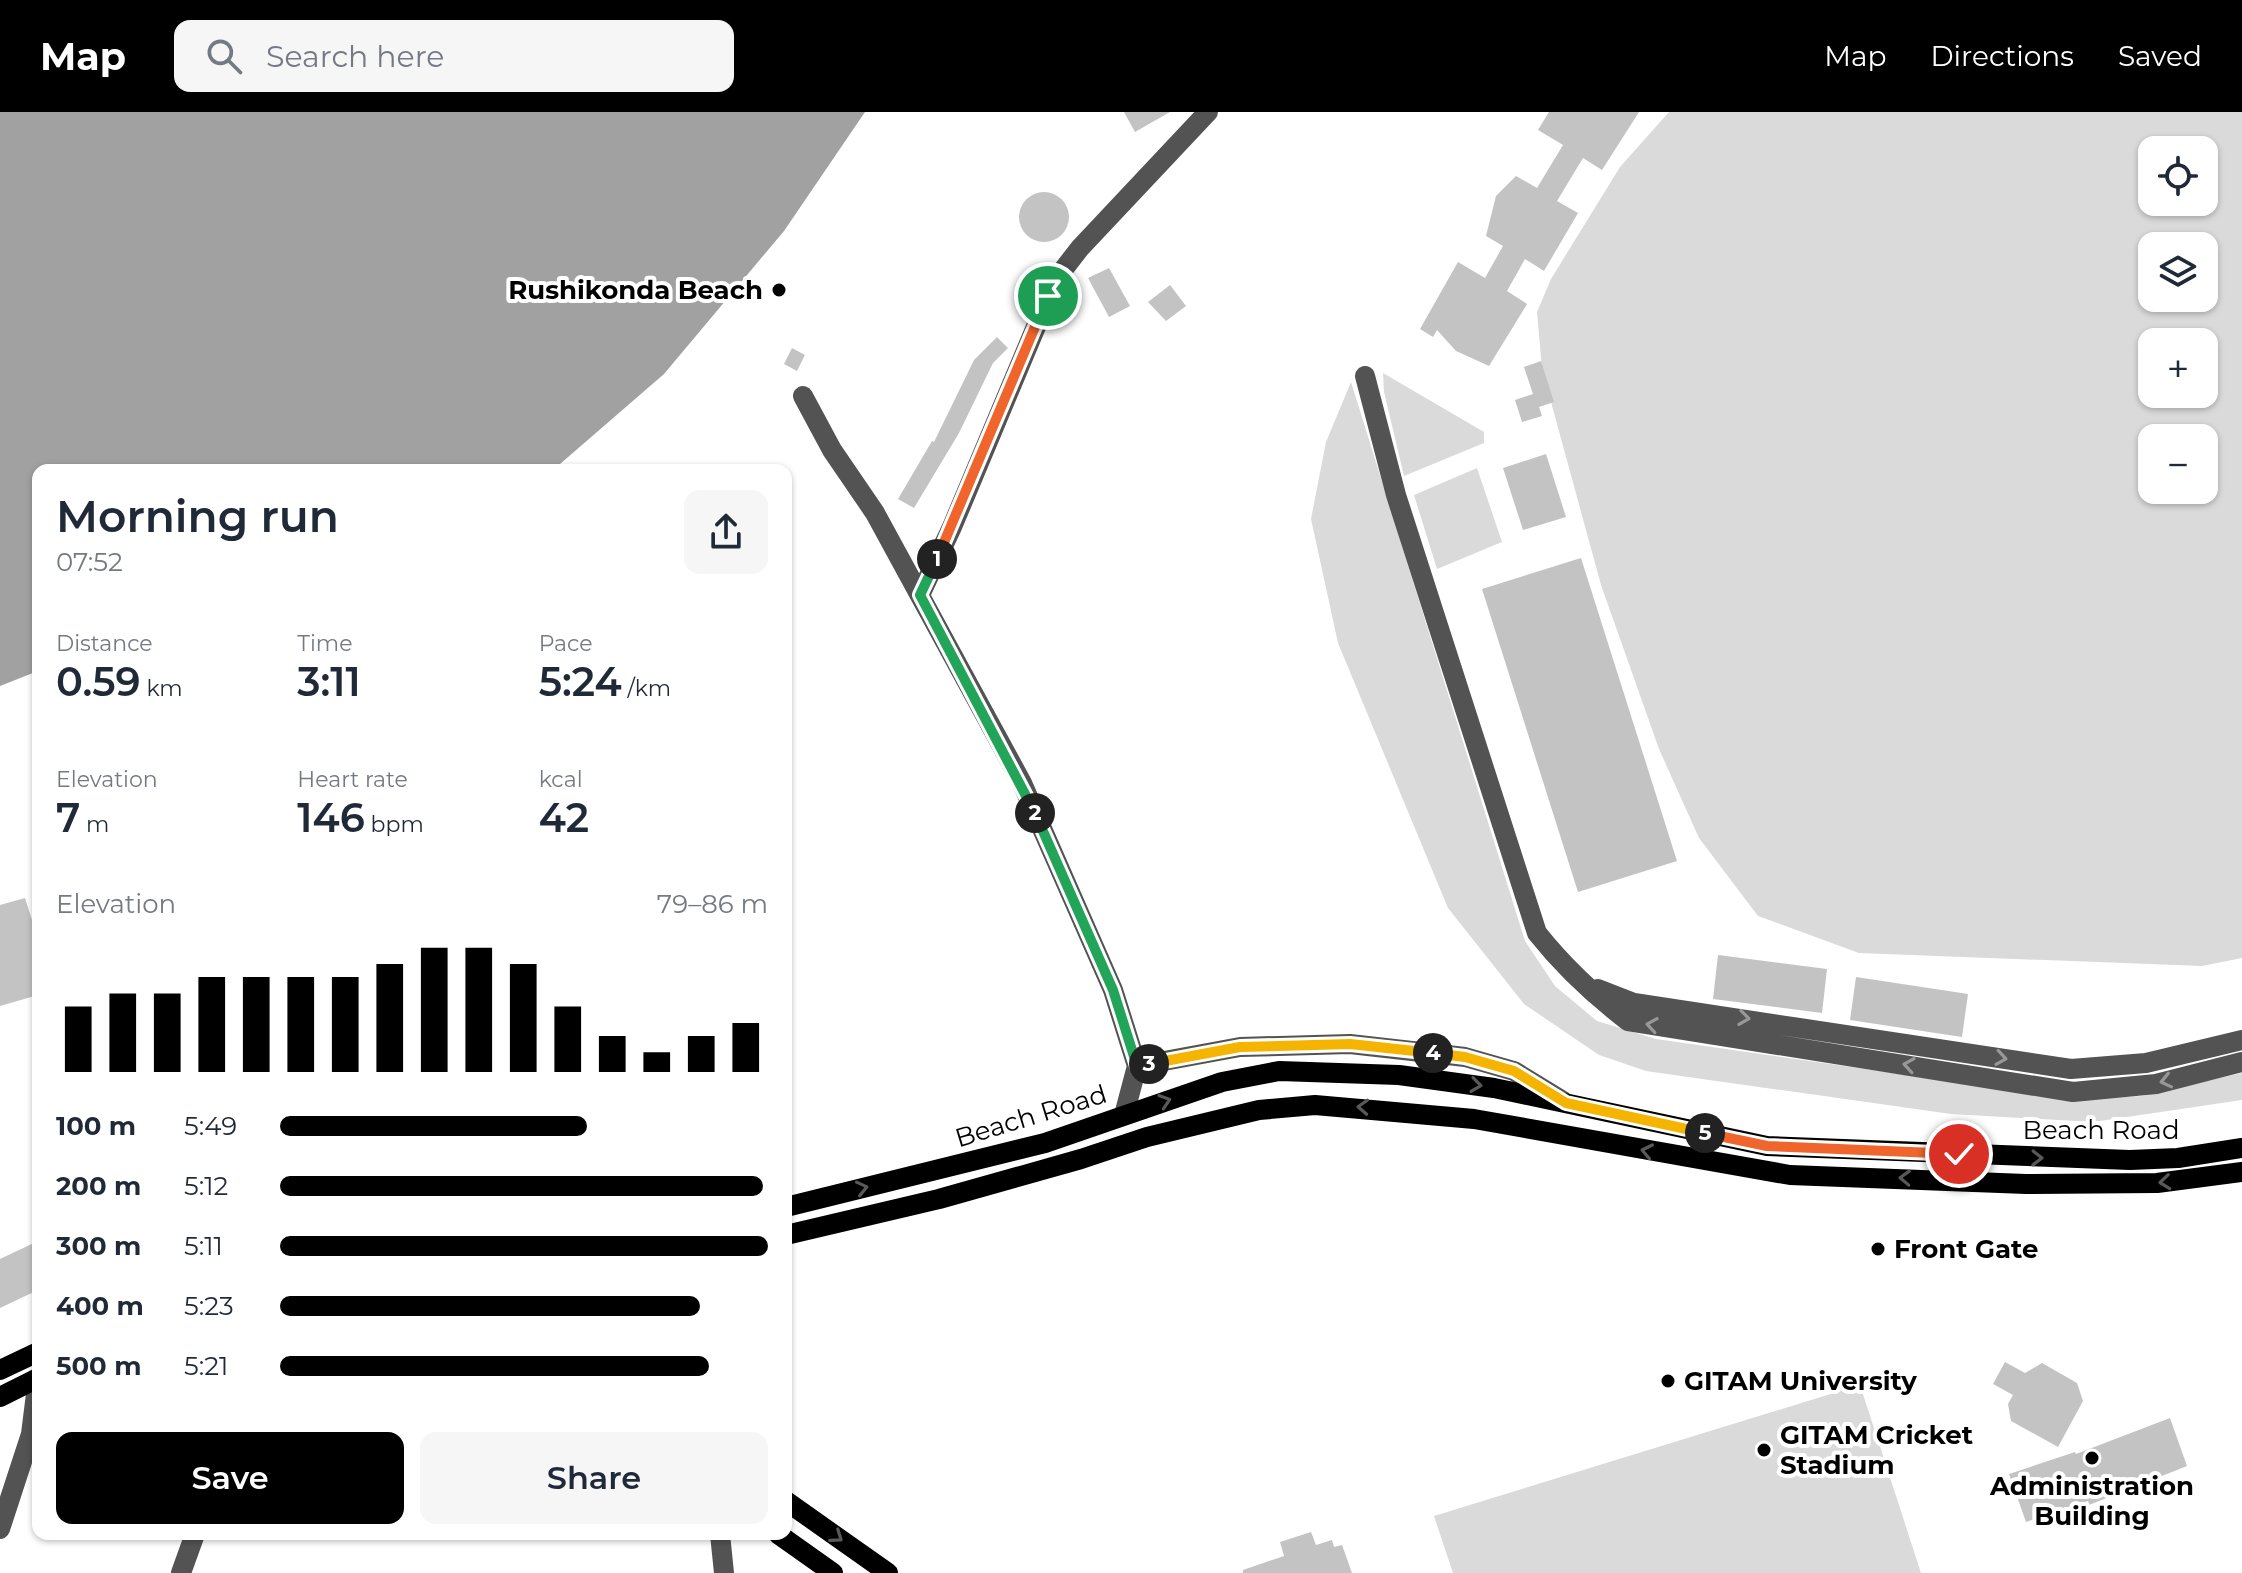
<!DOCTYPE html>
<meta charset="utf-8">
<style>
:root{--surface:#fff;--page:#f6f6f7;--text:#1f2937;--muted:#747a83;--accent:#000}
body{margin:0;font-family:Montserrat,sans-serif;background:var(--page);color:var(--text);height:100vh;display:flex;flex-direction:column;font-size:30px;white-space:nowrap}
*{box-sizing:border-box;margin:0}
p{font-size:26px;color:var(--muted)}
.icon{flex:none;width:44px;height:44px;fill:none;stroke:currentColor;stroke-width:2;stroke-linecap:round;stroke-linejoin:round}
.map{position:relative;flex:1;overflow:hidden}
.sheet{position:absolute;left:32px;top:352px;width:760px;height:1076px;display:flex;flex-direction:column;background:var(--surface);border-radius:16px;box-shadow:0 2px 6px #0004}
.sheet>*{flex:none}
.buttons{position:absolute;left:2138px;top:24px;display:grid;gap:16px}
.buttons a{display:grid;place-items:center;width:80px;height:80px;border-radius:16px;background:var(--surface);box-shadow:0 2px 6px #0004;font-size:40px}
.pin{position:absolute;display:grid;place-items:center;width:68px;height:68px;color:#fff;margin:-34px;border:4px solid #fff;border-radius:50%;box-shadow:0 2px 8px #0007}
.km{position:absolute;width:40px;height:40px;margin:-20px;border-radius:50%;background:#222;color:#fff;font-size:22px;line-height:40px;text-align:center}
.round{display:grid;place-items:center;flex:none;width:84px;height:84px;border-radius:16px;background:var(--page)}
.summary{display:flex;align-items:center;justify-content:space-between;height:136px;padding:0 24px}
h1{font-size:44px;font-weight:600;line-height:60px}
.metrics{display:grid;grid-template-columns:repeat(3,1fr);gap:12px;height:136px;padding:8px 24px}
.metrics div{display:grid;align-content:center}
.metrics b{font-size:40px;font-weight:600}
.metrics small{font-size:22px;font-weight:400}
.metrics p{font-size:22px}
.chart{height:224px;padding:16px 24px}
.chart p{display:flex;justify-content:space-between}
.chart svg{width:100%;height:144px;margin-top:8px;stroke:var(--accent);stroke-width:6}
.cta{display:flex;gap:16px;margin-top:auto;padding:16px 24px}
.cta a{flex:1;height:92px;border-radius:16px;background:var(--accent);color:#fff;font-size:32px;font-weight:600;line-height:92px;text-align:center}
.cta a+a{background:var(--page);color:var(--text)}
ul{padding:0 24px;list-style:none;font-size:26px}
li{display:grid;grid-template-columns:128px 96px 1fr;align-items:center;height:60px}
li i{height:20px;border-radius:10px;background:var(--accent)}
header{display:flex;align-items:center;gap:48px;box-sizing:border-box;height:112px;padding:0 40px;background:var(--accent);color:#fff}
header strong{font-size:38px}
nav{display:flex;gap:44px;margin-inline-start:auto;font-size:28px}
.search{width:560px;height:72px;background:var(--page);display:flex;align-items:center;gap:20px;box-sizing:border-box;padding:0 28px;border-radius:16px;color:var(--muted);font-size:30px}
.map>svg:first-child{display:block}
.green{fill:#dadada;fill-rule:evenodd}
.water{fill:#a1a1a1}
.building{fill:#c3c3c3}
.lines{fill:none;stroke-linecap:round;stroke-linejoin:round}
.minor{stroke:#535353;stroke-width:20}
.major{stroke:#000;stroke-width:20}
.oneway{stroke:#989898}
.oneway2{stroke:#595959}
.split-1-casing{stroke:#fff;stroke-width:16}
.split-2-casing{stroke:#fff;stroke-width:16}
.split-3-casing{stroke:#fff;stroke-width:16}
.split-4-casing{stroke:#fff;stroke-width:16}
.split-5-casing{stroke:#fff;stroke-width:16}
.split-6-casing{stroke:#fff;stroke-width:16}
.split-1{stroke:#f0652b;stroke-width:10}
.split-2{stroke:#22a559;stroke-width:10}
.split-3{stroke:#22a559;stroke-width:10}
.split-4{stroke:#f5b400;stroke-width:10}
.split-5{stroke:#f5b400;stroke-width:10}
.split-6{stroke:#f0652b;stroke-width:10}
.poi-dot{fill:#000;stroke:#fff;stroke-width:3}
.labels{text-anchor:middle;dominant-baseline:central;stroke-width:8;stroke-linejoin:round;paint-order:stroke}
.poi-label{font-size:26px;font-weight:bold;fill:#000;stroke:#fff;text-anchor:start}
.street-label{font-size:26px;fill:#000;stroke:#fff}
</style>
<header>
<strong>Map</strong>
<div class="search"><svg class="icon" aria-label="search" viewBox="0 0 24 24"><circle cx="10" cy="10" r="6"/><path d="M15 15l6 6"/></svg>Search here</div>
<nav><a>Map</a><a>Directions</a><a>Saved</a></nav>
</header>
<div class="map">
<svg width="2242" height="1461" viewBox="0 0 2242 1461">
<rect width="100%" height="100%" fill="#fff"/>
<path class="green" d="M1669,0H2242V846L2202,854L1859,841L1758,804L1699,726L1659,637L1601,473L1542,257L1537,200L1551,167L1620,55ZM2152,38H2204V90H2152ZM2152,134H2204V186H2152ZM2152,230H2204V282H2152ZM2152,326H2204V378H2152Z
M1383,261L1484,320V331L1404,364L1384,280Z
M1351,270L1525,829L1555,874L1597,909L1656,927L2075,987L2142,984L2242,961V988L2093,1010L1951,1002L1646,959L1599,943L1524,892L1448,796L1338,531L1311,407L1326,330Z
M1477,356L1502,430L1437,457L1414,383Z
M1860,1273L1921,1461H1453L1434,1404Z"/>
<path class="water" d="M0,0H865L784,119L664,262L560,352L548,358H38V559L0,574Z"/>
<path class="building" d="M1124,0H1170L1135,20Z
M1549,0H1639L1602,58L1583,46L1557,89L1578,101L1544,159L1525,147L1507,179L1527,192L1489,254L1456,239L1437,218L1433,225L1420,217L1458,150L1485,166L1503,134L1486,124L1496,84L1516,64L1537,76L1563,33L1538,18Z
M1019 105a25 25 0 1 1 50 0a25 25 0 1 1-50 0Z
M1109,156L1130,194L1109,205L1088,166Z
M1170,173L1186,194L1166,209L1148,190Z
M997,225L1008,236L993,251L959,321L914,396L898,387L932,329L934,330L974,248Z
M792,236L805,243L797,259L784,252Z
M1541,249L1554,290L1539,295L1542,304L1522,310L1515,288L1533,282L1524,255Z
M1546,342L1566,405L1523,418L1503,356Z
M1581,446L1677,749L1578,780L1482,477Z
M25,786L38,827V883L0,894V793Z
M1718,843L1827,857L1822,901L1713,887Z
M1856,865L1968,882L1962,925L1850,908Z
M38,1129V1178L0,1196V1147Z
M2005,1250L2025,1261L2042,1251L2077,1271L2083,1289L2058,1335L2011,1309L2008,1292L2013,1283L1993,1272Z
M2170,1306L2187,1354L2089,1393L2088,1389L2026,1410L2009,1362L2075,1340L2076,1342Z
M1311,1420L1316,1433L1332,1428L1334,1435L1342,1433L1352,1461H1243V1458L1284,1444L1280,1430Z"/>
<g class="lines">
<path class="minor" d="M1365,264L1396,383L1537,821C1564,855 1594,883 1628,909L2073,980L2156,972L2242,950
M803,284L832,338L875,401L1022,671L1113,878L1137,954
M920,483L952,415L1056,167L1080,136L1208,0
M1598,877L1634,891L2071,957L2146,951L2242,928
M1124,1003L1137,954L1240,935L1350,932L1465,945L1514,959L1563,989
M0,1417L31,1322L38,1266
M720,1422L724,1461
M181,1461L195,1422"/>
<path class="major" d="M786,1095L1045,1031L1222,970L1279,959L1399,963L1494,976L1767,1034L2130,1048L2178,1046L2242,1036
M786,1123L939,1087L1081,1047L1147,1025L1259,998L1315,993L1474,1007L1790,1063L2026,1072L2157,1071L2242,1060
M0,1258L38,1240
M0,1285L38,1266
M786,1389L888,1461
M778,1422L833,1461"/>
</g>
<defs><path id="oneway-chevron" d="M-2-3.5L2.5 0L-2 3.5" fill="none" stroke-width="1.6" stroke-linecap="round" stroke-linejoin="round" transform="scale(2)"/></defs>
<g class="oneway">
<use href="#oneway-chevron" transform="translate(1744 906) rotate(8)"/>
<use href="#oneway-chevron" transform="translate(1652 913) rotate(-171)"/>
<use href="#oneway-chevron" transform="translate(2001 946) rotate(9)"/>
<use href="#oneway-chevron" transform="translate(1909 953) rotate(-171)"/>
<use href="#oneway-chevron" transform="translate(2166 969) rotate(167)"/>
</g>
<g class="oneway2">
<use href="#oneway-chevron" transform="translate(1476 973) rotate(8)"/>
<use href="#oneway-chevron" transform="translate(1165 989) rotate(-18)"/>
<use href="#oneway-chevron" transform="translate(1363 995) rotate(-177)"/>
<use href="#oneway-chevron" transform="translate(1647 1039) rotate(-168)"/>
<use href="#oneway-chevron" transform="translate(2037 1046) rotate(1)"/>
<use href="#oneway-chevron" transform="translate(1905 1066) rotate(-178)"/>
<use href="#oneway-chevron" transform="translate(2165 1070) rotate(174)"/>
<use href="#oneway-chevron" transform="translate(862 1076) rotate(-13)"/>
<use href="#oneway-chevron" transform="translate(837 1425) rotate(35)"/>
</g>
<g class="lines">
<defs>
<path id="split-1" d="M937,447L1048,184"/>
<path id="split-2" d="M937,447L920,483L1035,701"/>
<path id="split-3" d="M1035,701L1113,878L1137,954L1149,952"/>
<path id="split-4" d="M1149,952L1240,935L1350,932L1433,941"/>
<path id="split-5" d="M1433,941L1465,945L1514,959L1566,991L1705,1021"/>
<path id="split-6" d="M1705,1021L1767,1034L1959,1042"/>
</defs>
<use href="#split-1" class="split-1-casing"/>
<use href="#split-2" class="split-2-casing"/>
<use href="#split-3" class="split-3-casing"/>
<use href="#split-4" class="split-4-casing"/>
<use href="#split-5" class="split-5-casing"/>
<use href="#split-6" class="split-6-casing"/>
<use href="#split-1" class="split-1"/>
<use href="#split-2" class="split-2"/>
<use href="#split-3" class="split-3"/>
<use href="#split-4" class="split-4"/>
<use href="#split-5" class="split-5"/>
<use href="#split-6" class="split-6"/>
</g>
<g class="poi-dot">
<circle cx="779" cy="178" r="8"/>
<circle cx="1878" cy="1137" r="8"/>
<circle cx="1668" cy="1269" r="8"/>
<circle cx="1764" cy="1338" r="8"/>
<circle cx="2092" cy="1346" r="8"/>
</g>
<g class="labels">
<g class="poi-label">
<text x="763" y="178" text-anchor="end">Rushikonda Beach</text>
<text x="1894" y="1137">Front Gate</text>
<text x="1684" y="1269">GITAM University</text>
<text x="1780" y="1323">GITAM Cricket<tspan x="1780" dy="30">Stadium</tspan></text>
<text x="2092" y="1374" text-anchor="middle">Administration<tspan x="2092" dy="30">Building</tspan></text>
</g>
<g class="street-label">
<text transform="translate(1031 1004) rotate(-17)">Beach Road</text>
<text x="2101" y="1018">Beach Road</text>
</g>
</g>
</svg>
<div class="buttons">
<a><svg class="icon" aria-label="locate" viewBox="0 0 24 24"><circle cx="12" cy="12" r="6"/><path d="M12 2v4M12 18v4M2 12h4M18 12h4"/></svg></a>
<a><svg class="icon" aria-label="layers" viewBox="0 0 24 24"><path d="M12 4l9 5-9 5-9-5zM3 14l9 5 9-5"/></svg></a>
<a>+</a>
<a>−</a>
</div>
<div class="pin" style="left:1048px;top:184px;background:#1e9e55"><svg class="icon" aria-label="arrive" viewBox="0 0 24 24"><path d="M6 21V4h12l-3 4 3 4H6"/></svg></div>
<div class="pin" style="left:1959px;top:1042px;background:#d93025"><svg class="icon" aria-label="check" viewBox="0 0 24 24"><path d="M5 12l5 5 9-10"/></svg></div>
<b class="km" style="left:937px;top:447px">1</b>
<b class="km" style="left:1035px;top:701px">2</b>
<b class="km" style="left:1149px;top:952px">3</b>
<b class="km" style="left:1433px;top:941px">4</b>
<b class="km" style="left:1705px;top:1021px">5</b>
<section class="sheet">
<div class="summary"><div><h1>Morning run</h1><p>07:52</p></div><a class="round"><svg class="icon" aria-label="share" viewBox="0 0 24 24"><path d="M12 15V3M7 8l5-5 5 5M5 13v7h14v-7"/></svg></a></div>
<div class="metrics">
<div><p>Distance</p><b>0.59<small> km</small></b></div>
<div><p>Time</p><b>3:11</b></div>
<div><p>Pace</p><b>5:24<small> /km</small></b></div>
</div>
<div class="metrics">
<div><p>Elevation</p><b>7<small> m</small></b></div>
<div><p>Heart rate</p><b>146<small> bpm</small></b></div>
<div><p>kcal</p><b>42</b></div>
</div>
<div class="chart"><p><span>Elevation</span>79–86 m</p>
<svg viewBox="0 0 160 44" preserveAspectRatio="none"><path d="M5 44V24M15 44V20M25 44V20M35 44V15M45 44V15M55 44V15M65 44V15M75 44V11M85 44V6M95 44V6M105 44V11M115 44V24M125 44V33M135 44V38M145 44V33M155 44V29"/></svg>
</div>
<ul>
<li><b>100 m</b>5:49<i style="width:63%"></i></li>
<li><b>200 m</b>5:12<i style="width:99%"></i></li>
<li><b>300 m</b>5:11<i style="width:100%"></i></li>
<li><b>400 m</b>5:23<i style="width:86%"></i></li>
<li><b>500 m</b>5:21<i style="width:88%"></i></li>
</ul>
<div class="cta"><a>Save</a><a>Share</a></div>
</section>
</div>
